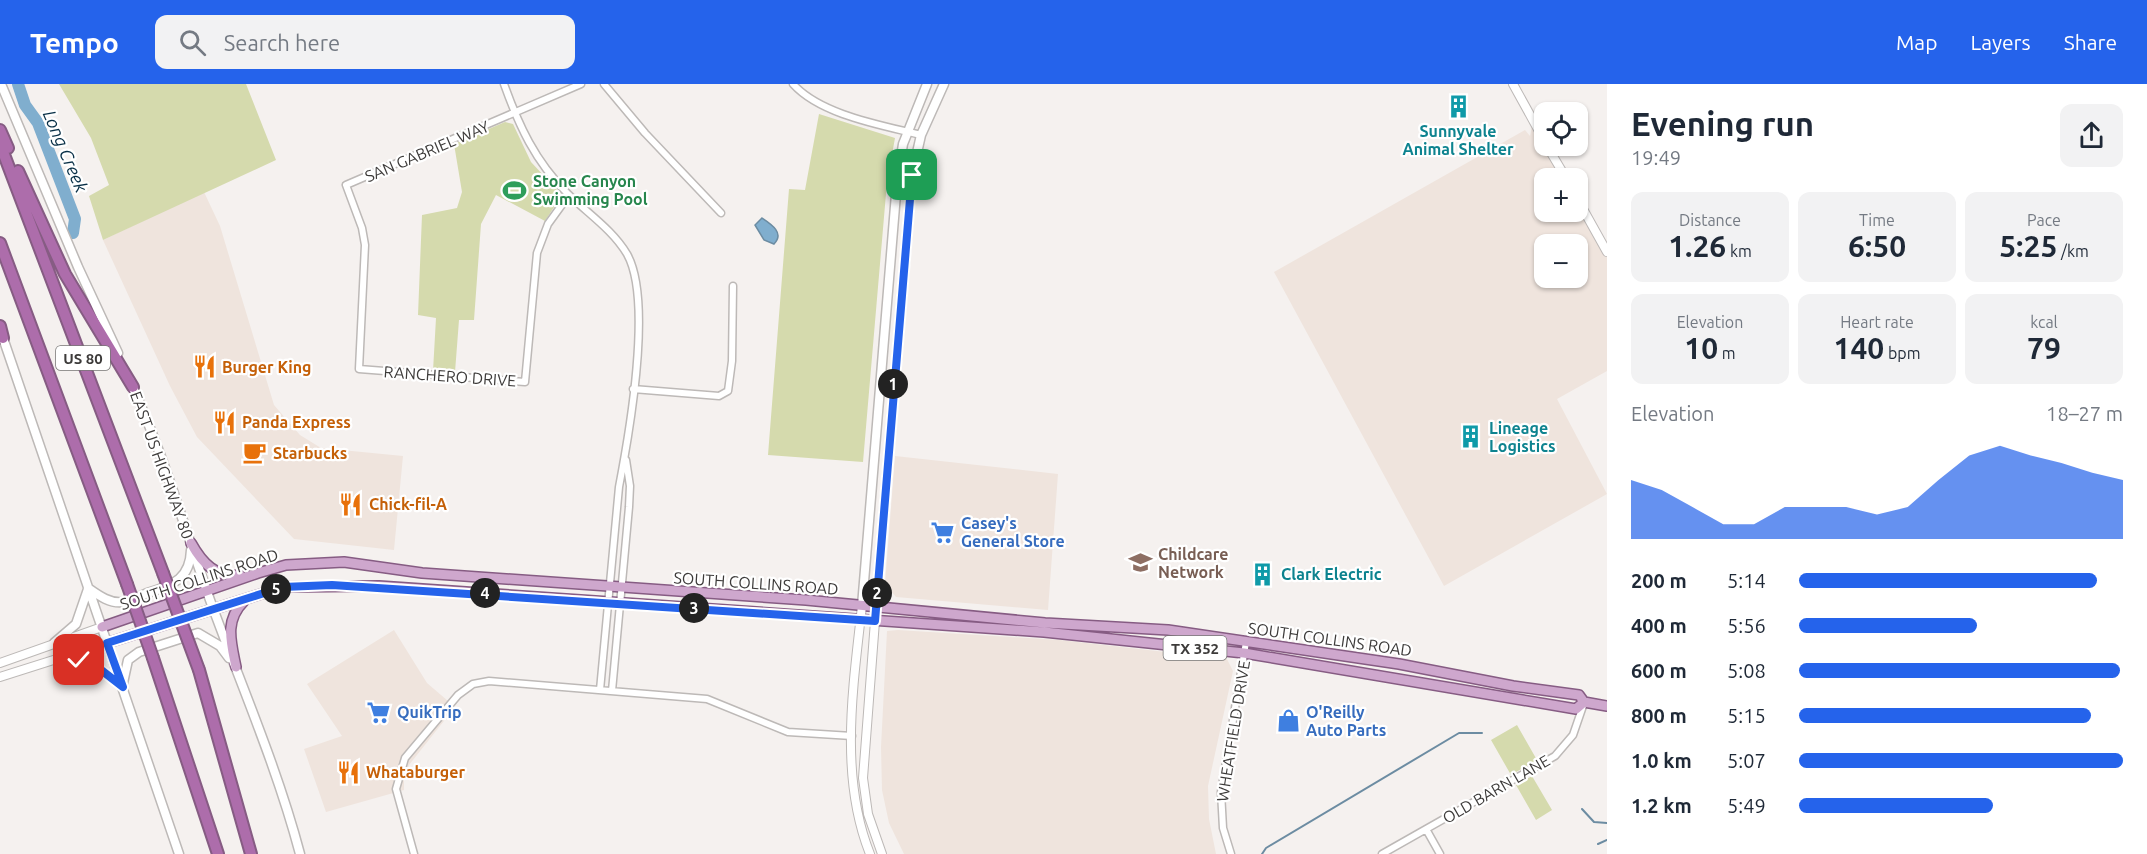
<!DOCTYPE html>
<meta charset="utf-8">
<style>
:root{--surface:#fff;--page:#f2f2f3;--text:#1f2937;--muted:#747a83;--accent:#2563eb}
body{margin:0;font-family:Ubuntu,sans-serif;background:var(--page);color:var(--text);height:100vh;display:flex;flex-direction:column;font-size:22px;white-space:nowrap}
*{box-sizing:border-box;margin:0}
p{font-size:20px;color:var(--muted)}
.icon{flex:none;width:33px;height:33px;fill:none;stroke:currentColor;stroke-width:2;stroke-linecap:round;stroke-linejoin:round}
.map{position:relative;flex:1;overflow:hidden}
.details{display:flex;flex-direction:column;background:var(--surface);width:540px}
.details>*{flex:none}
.buttons{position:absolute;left:1534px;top:18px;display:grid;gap:12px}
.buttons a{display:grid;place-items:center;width:54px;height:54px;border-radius:12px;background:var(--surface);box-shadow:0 2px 4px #0004;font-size:30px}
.pin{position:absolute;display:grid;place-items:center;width:51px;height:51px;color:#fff;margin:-26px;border-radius:12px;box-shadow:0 3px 9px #0006}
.km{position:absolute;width:30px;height:30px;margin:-15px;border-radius:50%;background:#222;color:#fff;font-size:16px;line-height:30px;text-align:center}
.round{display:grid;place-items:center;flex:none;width:63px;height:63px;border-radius:12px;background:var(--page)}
.headline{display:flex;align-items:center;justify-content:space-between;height:102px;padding:0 24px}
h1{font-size:33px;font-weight:600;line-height:45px}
.stats{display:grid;grid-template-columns:repeat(3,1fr);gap:9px;height:102px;padding:6px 24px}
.stats div{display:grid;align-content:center;border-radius:12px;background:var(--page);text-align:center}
.stats b{font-size:30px;font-weight:600}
.stats small{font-size:16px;font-weight:400}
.stats p{font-size:16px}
.chart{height:168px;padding:12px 24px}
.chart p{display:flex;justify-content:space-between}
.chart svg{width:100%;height:108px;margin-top:6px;fill:var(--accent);opacity:.7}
ul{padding:0 24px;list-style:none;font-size:20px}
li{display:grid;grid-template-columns:96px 72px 1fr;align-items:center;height:45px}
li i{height:15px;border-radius:8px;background:var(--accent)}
header{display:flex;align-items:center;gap:36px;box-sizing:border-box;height:84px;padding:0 30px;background:var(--accent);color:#fff}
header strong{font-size:28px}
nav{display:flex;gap:33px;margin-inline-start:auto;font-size:21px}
.search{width:420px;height:54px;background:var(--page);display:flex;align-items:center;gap:15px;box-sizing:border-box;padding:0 21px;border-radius:12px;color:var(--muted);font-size:22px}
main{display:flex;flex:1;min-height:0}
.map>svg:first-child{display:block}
.built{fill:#efe4dd;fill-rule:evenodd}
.green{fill:#d5daad}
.water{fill:#80aece;stroke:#6c8ca2;stroke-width:1.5}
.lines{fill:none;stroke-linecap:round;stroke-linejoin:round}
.stream{stroke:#6c8ca2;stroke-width:2}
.river{stroke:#80aece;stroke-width:12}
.minor-casing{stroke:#bdb9b7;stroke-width:9}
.tertiary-casing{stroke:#bdb9b7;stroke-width:10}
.secondary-casing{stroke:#bdb9b7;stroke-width:11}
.primary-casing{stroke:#865c83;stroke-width:12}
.motorway-casing{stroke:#865c83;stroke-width:14}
.minor{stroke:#fff;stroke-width:6}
.tertiary{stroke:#fff;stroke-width:8}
.secondary{stroke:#fff;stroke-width:8}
.primary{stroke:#cea7cd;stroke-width:9}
.motorway{stroke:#ad6dab;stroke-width:10}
.motorway-bridge-casing{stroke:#865c83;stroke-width:14;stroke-linecap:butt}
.motorway-bridge{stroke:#ad6dab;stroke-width:10}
.route-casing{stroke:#fff;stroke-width:12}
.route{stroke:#2563eb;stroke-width:8}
.labels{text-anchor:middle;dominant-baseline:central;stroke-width:4.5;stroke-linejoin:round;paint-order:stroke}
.shield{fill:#fff;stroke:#777675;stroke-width:1.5}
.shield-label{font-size:15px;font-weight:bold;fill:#3d3b3a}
.culture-label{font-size:16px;font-weight:bold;fill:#0d838f;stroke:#fff;text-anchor:start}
.street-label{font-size:16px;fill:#3d3b3a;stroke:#fff}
.leisure-label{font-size:16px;font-weight:bold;fill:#27864d;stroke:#fff;text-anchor:start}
.food-label{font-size:16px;font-weight:bold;fill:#c56008;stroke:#fff;text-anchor:start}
.shop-label{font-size:16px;font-weight:bold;fill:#366cbe;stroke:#fff;text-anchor:start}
.education-label{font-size:16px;font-weight:bold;fill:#785e54;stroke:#fff;text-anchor:start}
.water-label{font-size:18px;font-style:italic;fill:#082f46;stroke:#fff}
</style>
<header>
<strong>Tempo</strong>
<div class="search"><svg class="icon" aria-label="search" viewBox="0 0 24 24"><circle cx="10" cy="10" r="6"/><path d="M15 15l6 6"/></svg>Search here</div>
<nav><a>Map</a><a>Layers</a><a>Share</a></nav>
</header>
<main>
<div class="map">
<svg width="1607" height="770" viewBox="0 0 1607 770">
<rect width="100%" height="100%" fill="#f5f1ef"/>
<path class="built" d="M1532,42L1562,94H1545V128H1578V122L1607,172V287L1557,315L1607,410L1444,502L1274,188L1525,46L1530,52ZM1545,160H1578V194H1545Z
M204,108L220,142L274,321L300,351L321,364L403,372L394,466L294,455L197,353L170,302L103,156Z
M895,372L1058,390L1048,526L896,513L885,500Z
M394,546L427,599L455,623L409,681L404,694V706L326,728L304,665L342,652L307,600Z
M898,546L1060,556L1227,575L1233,587L1208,702L1209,735L1216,770H904L889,739L882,706L881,663L887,547Z"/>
<path class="green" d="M59,0H246L276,76L103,156L89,112L109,101L91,54Z
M819,30L895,54L887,98L863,378L768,371L789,105L805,106Z
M505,38L513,40L531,78L560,109V114L545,137L496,111L481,140L474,236H459L455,288L433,287L436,234L418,231L422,131L457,124L462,108L454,60Z
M1517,641L1537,676L1511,691L1491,656Z
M1532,692L1552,726L1536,736L1516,701Z"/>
<path class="water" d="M762,134C771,140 785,149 774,160L764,156L755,141Z"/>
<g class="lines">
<path class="stream" d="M1582,725L1594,738L1607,739
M1598,760L1607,756
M1262,770L1266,764L1459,649H1482"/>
<path class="river" d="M18,0L25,21L38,39L75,135L73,149"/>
<defs>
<path id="minor" d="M504,0C519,42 535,77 567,109C587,129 612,145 627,170C653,216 629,351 619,403L600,606
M604,0L645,49L721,129
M793,0C821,31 881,41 921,51
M569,111L548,140L537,169L525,298L359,285L365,161L362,144L346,101L581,0
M633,305L719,312L728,307L732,277L733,202
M612,607L629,423L630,402L626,376
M1426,745L1440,770
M414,770L396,705L405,674L458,611L473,600L489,597L707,615L788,648L852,652
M1231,770L1223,744L1221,708L1246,558
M1382,770L1555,672L1573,651L1584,619"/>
<path id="tertiary" d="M1513,0L1545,58
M1547,62L1566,94
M1578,116L1607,168
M862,522C853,603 839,693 870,770
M876,524L863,694L868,730L882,770
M0,579L102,543
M0,593L107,559"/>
<path id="secondary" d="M1,0L78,183L118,269
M2,251L179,770
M130,297C163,368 184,443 210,516C241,601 277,683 300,770
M88,504C98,511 110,520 123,518C130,518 138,513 145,510C171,501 190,497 191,466
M862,522L897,98L903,60L927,0
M876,524L912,91L921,51L944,0
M54,559L76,540L88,505
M62,573L96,582L120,600
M123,599L128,576L139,568L198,549L220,562L229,574"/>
<path id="primary" d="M191,459C202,479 216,494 240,491
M102,543L258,489L286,481L344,478L422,489L806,516L1045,539L1168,546L1399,580L1513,602L1579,611L1584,618L1607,622
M107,559L283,503L379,502L1044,548L1244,569L1576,625L1584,618
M236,583C231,558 224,537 244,517"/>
<path id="motorway" d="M0,46L8,64
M0,60L163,489
M18,87L65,190L133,303
M0,159L127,500
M0,242L3,254
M153,574L218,770
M199,586L251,770"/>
</defs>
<use href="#minor" class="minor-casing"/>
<use href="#tertiary" class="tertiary-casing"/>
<use href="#secondary" class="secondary-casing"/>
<use href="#primary" class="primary-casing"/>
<use href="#motorway" class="motorway-casing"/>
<use href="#minor" class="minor"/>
<use href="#tertiary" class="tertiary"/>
<use href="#secondary" class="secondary"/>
<use href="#primary" class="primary"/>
<use href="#motorway" class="motorway"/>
<defs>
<path id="motorway-bridge" d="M163,489L199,586
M127,500L153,574"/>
</defs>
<use href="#motorway-bridge" class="motorway-bridge-casing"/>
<use href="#motorway-bridge" class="motorway-bridge"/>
</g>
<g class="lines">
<defs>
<path id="route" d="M79,576L96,582L123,603L107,559L283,503L332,501L875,537L912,91"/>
</defs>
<use href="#route" class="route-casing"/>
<use href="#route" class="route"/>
</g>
<defs>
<symbol id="building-bare" viewBox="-9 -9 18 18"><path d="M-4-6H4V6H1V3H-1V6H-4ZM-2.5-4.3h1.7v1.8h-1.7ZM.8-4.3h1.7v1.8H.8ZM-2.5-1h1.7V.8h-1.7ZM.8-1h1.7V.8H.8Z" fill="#0f9aa8" stroke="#fff" stroke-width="2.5" paint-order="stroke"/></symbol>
<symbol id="stadium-bare" viewBox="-9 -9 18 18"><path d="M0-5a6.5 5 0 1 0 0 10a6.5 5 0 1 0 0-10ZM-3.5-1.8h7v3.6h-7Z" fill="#2e9e5b" stroke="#fff" stroke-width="2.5" paint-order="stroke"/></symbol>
<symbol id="restaurant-bare" viewBox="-9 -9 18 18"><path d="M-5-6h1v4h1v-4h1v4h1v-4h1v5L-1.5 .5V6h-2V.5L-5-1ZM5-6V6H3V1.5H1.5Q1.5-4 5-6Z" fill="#e8710a" stroke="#fff" stroke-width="2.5" paint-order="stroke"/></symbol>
<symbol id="cafe-bare" viewBox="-9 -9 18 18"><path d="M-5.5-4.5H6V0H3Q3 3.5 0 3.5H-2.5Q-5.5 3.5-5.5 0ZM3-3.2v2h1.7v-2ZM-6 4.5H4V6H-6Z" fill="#e8710a" stroke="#fff" stroke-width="2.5" paint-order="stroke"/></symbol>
<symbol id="supermarket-bare" viewBox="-9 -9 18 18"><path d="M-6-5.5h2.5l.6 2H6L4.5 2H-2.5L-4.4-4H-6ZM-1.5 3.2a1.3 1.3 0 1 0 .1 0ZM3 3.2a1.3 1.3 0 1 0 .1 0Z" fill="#3f7fe0" stroke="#fff" stroke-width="2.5" paint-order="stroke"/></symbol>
<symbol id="school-bare" viewBox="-9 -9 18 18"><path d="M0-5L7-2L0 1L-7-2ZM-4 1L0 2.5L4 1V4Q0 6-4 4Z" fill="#8d6e63" stroke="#fff" stroke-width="2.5" paint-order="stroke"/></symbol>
<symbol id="shop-bare" viewBox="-9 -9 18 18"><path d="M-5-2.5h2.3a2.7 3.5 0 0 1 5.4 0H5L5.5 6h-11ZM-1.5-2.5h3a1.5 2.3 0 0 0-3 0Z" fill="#3f7fe0" stroke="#fff" stroke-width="2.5" paint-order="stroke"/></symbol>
</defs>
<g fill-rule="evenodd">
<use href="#building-bare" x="1442" y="6" width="33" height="33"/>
<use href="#stadium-bare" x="498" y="90" width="33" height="33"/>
<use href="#restaurant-bare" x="188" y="266" width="33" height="33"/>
<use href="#restaurant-bare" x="208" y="322" width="33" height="33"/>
<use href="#building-bare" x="1454" y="336" width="33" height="33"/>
<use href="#cafe-bare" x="238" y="352" width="33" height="33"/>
<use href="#restaurant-bare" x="334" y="404" width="33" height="33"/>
<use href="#supermarket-bare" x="926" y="432" width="33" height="33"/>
<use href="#school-bare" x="1124" y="462" width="33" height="33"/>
<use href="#building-bare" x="1246" y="474" width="33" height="33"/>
<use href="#supermarket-bare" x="362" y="612" width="33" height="33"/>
<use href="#shop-bare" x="1272" y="620" width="33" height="33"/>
<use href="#restaurant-bare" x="332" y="672" width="33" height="33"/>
</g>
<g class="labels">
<g class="shield">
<rect x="56" y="262" width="54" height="24" rx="4.5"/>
<rect x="1163.5" y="552" width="63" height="24" rx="4.5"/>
</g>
<g class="shield-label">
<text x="83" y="274">US 80</text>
<text x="1195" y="564">TX 352</text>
</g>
<g class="culture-label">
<text x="1458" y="47" text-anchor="middle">Sunnyvale<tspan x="1458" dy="18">Animal Shelter</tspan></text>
<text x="1489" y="344">Lineage<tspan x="1489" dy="18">Logistics</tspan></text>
<text x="1281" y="490">Clark Electric</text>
</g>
<g class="street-label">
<text transform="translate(427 67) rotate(-23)">SAN GABRIEL WAY</text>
<text transform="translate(450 292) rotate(4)">RANCHERO DRIVE</text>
<text transform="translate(162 381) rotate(70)">EAST US HIGHWAY 80</text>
<text transform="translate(199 495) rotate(-18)">SOUTH COLLINS ROAD</text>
<text transform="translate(756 499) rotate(4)">SOUTH COLLINS ROAD</text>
<text transform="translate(1330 555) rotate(8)">SOUTH COLLINS ROAD</text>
<text transform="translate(1233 647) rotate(-81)">WHEATFIELD DRIVE</text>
<text transform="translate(1496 705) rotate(-30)">OLD BARN LANE</text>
</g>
<g class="leisure-label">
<text x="533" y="97">Stone Canyon<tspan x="533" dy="18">Swimming Pool</tspan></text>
</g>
<g class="food-label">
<text x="222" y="283">Burger King</text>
<text x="242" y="338">Panda Express</text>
<text x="273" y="369">Starbucks</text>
<text x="369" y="420">Chick-fil-A</text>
<text x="366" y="688">Whataburger</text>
</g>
<g class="shop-label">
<text x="961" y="439">Casey's<tspan x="961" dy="18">General Store</tspan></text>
<text x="397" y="628">QuikTrip</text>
<text x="1306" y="628">O'Reilly<tspan x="1306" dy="18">Auto Parts</tspan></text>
</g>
<g class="education-label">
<text x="1158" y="470">Childcare<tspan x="1158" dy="18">Network</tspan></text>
</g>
<g class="water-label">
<text transform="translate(66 67) rotate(67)">Long Creek</text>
</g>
</g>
</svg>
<div class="buttons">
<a><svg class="icon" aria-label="locate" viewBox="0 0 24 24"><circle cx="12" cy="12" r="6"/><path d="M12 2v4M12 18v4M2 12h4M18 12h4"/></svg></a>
<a>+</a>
<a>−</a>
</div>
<div class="pin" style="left:912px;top:91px;background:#1e9e55"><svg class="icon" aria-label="arrive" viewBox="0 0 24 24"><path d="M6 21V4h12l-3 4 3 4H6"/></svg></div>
<div class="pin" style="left:79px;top:576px;background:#d93025"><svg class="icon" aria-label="check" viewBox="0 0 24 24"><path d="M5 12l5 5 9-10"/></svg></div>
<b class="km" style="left:893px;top:300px">1</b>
<b class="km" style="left:877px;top:509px">2</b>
<b class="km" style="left:694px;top:524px">3</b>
<b class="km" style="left:485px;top:509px">4</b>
<b class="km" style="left:276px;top:505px">5</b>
</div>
<section class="details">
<div class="headline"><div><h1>Evening run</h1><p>19:49</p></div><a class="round"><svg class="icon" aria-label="share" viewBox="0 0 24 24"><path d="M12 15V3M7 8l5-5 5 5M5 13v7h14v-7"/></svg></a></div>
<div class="stats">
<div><p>Distance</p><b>1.26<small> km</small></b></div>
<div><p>Time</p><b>6:50</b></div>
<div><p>Pace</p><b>5:25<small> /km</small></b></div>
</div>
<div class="stats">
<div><p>Elevation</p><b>10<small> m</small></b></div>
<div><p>Heart rate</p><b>140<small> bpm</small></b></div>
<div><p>kcal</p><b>79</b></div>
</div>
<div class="chart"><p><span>Elevation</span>18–27 m</p>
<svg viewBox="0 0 160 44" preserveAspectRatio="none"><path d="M0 44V20L10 24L20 31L30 38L40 38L50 31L60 31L70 31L80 34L90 31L100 20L110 10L120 6L130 10L140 13L150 17L160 20V44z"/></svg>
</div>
<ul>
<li><b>200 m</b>5:14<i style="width:92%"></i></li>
<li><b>400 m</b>5:56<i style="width:55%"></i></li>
<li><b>600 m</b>5:08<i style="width:99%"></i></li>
<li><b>800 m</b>5:15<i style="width:90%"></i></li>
<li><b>1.0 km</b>5:07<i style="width:100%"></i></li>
<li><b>1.2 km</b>5:49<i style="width:60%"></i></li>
</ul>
</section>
</main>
